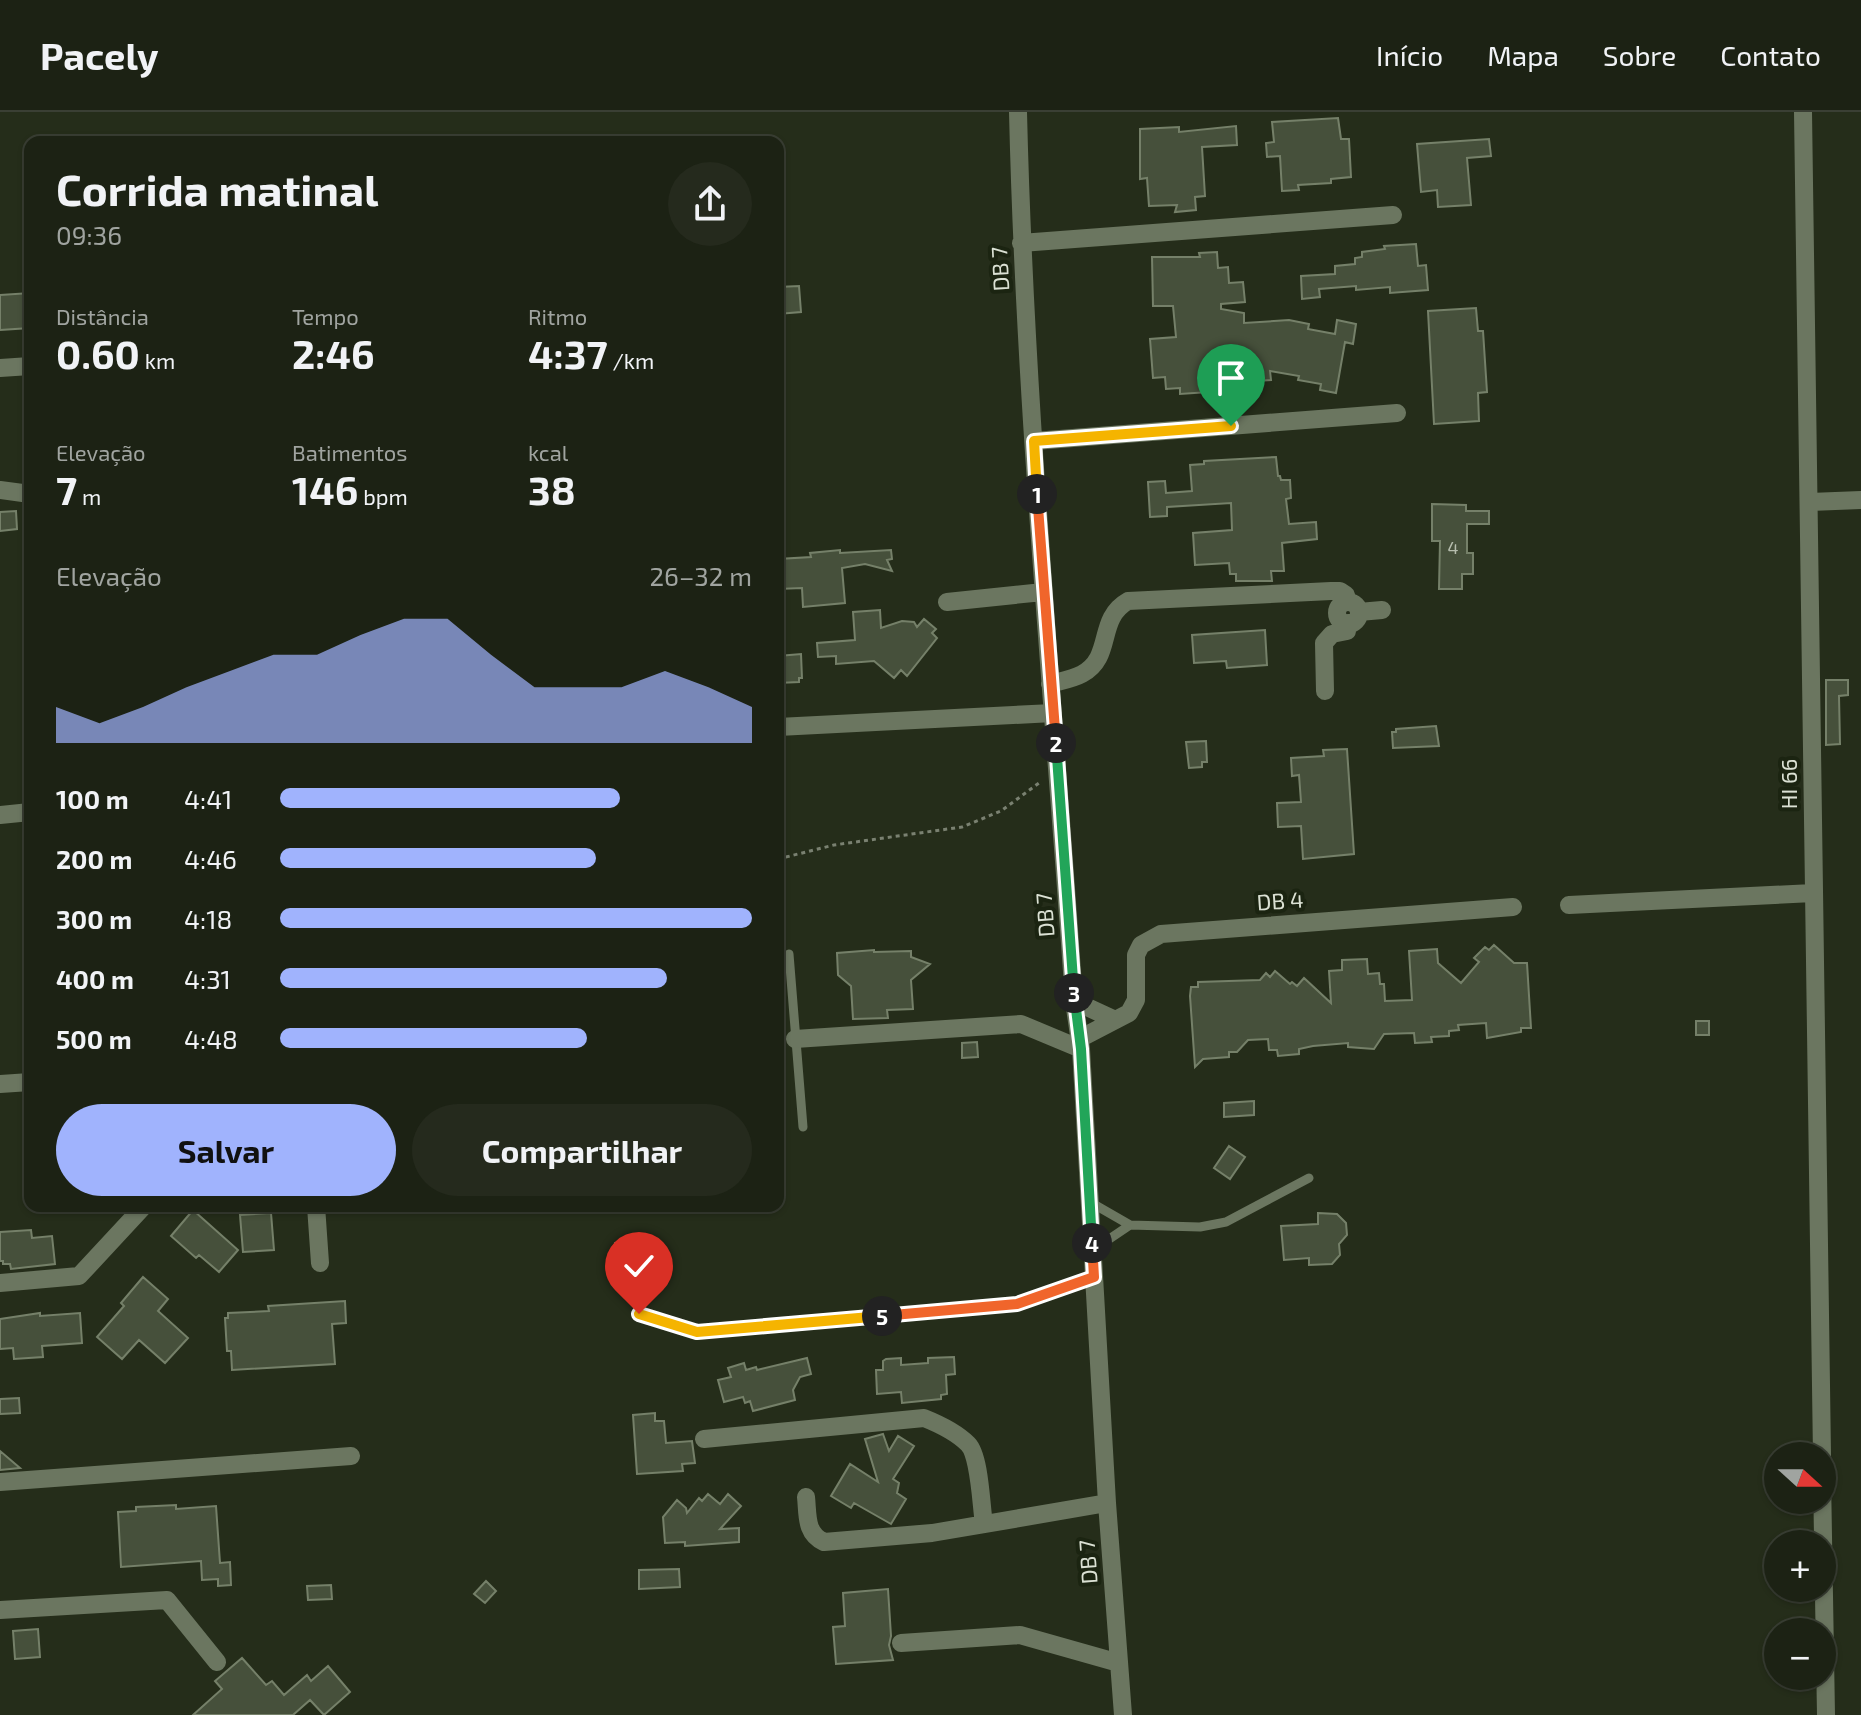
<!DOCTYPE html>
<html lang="pt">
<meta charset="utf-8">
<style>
:root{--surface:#1c2214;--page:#252a1d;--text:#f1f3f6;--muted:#a0a4a0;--line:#3a3f34;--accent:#a0b3fd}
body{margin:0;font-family:"Exo 2",sans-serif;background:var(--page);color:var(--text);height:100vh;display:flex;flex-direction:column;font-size:30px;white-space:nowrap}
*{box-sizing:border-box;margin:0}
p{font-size:26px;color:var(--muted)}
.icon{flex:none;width:44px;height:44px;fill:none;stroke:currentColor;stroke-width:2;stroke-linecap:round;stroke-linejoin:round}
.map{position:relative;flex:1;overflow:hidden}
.side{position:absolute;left:24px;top:24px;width:760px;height:1076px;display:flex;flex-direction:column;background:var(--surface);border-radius:16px;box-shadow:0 2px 6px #0004,0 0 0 2px var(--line)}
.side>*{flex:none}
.needle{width:52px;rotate:111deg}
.fabs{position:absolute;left:1764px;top:1330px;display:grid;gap:16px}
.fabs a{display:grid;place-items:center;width:72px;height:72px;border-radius:50%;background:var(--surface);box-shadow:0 2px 6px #0004,0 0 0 2px var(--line);font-size:40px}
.pin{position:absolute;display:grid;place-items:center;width:68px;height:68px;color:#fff;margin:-82px -34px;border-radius:50% 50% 50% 0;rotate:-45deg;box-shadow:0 0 8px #0007}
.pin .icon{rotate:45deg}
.km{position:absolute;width:40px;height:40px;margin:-20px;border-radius:50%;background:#222;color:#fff;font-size:22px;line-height:40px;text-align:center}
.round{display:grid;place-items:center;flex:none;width:84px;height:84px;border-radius:42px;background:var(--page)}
.summary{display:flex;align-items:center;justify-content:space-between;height:136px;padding:0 32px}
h1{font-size:44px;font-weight:700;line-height:60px}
.metrics{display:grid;grid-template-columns:repeat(3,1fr);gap:12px;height:136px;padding:8px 32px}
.metrics div{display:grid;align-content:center}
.metrics b{font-size:40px;font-weight:700}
.metrics small{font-size:22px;font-weight:400}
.metrics p{font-size:22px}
.chart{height:224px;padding:16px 32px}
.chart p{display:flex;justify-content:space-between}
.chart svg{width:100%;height:144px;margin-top:8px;fill:var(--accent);opacity:.7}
.button{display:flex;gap:16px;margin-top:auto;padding:16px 32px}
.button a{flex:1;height:92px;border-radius:48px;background:var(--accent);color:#111;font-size:32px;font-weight:700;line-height:92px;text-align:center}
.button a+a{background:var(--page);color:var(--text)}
ul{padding:0 32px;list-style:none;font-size:26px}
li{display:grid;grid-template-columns:128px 96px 1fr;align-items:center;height:60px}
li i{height:20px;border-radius:10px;background:var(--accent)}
header{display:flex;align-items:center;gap:48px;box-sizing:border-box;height:112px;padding:0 40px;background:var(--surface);border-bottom:2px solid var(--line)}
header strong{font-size:38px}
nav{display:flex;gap:44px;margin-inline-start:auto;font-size:28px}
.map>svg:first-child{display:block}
.building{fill:#46503b;stroke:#758069;stroke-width:2}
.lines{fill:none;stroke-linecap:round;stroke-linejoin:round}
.path{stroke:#7a8171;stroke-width:3;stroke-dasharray:4 4;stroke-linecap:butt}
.service{stroke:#6b7660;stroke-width:9}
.minor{stroke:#6b7660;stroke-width:18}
.split-1-casing{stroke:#fff;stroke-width:16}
.split-2-casing{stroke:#fff;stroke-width:16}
.split-3-casing{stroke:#fff;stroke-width:16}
.split-4-casing{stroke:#fff;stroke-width:16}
.split-5-casing{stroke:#fff;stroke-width:16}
.split-6-casing{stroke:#fff;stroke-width:16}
.split-1{stroke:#f5b400;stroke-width:10}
.split-2{stroke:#f0652b;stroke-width:10}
.split-3{stroke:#22a559;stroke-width:10}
.split-4{stroke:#22a559;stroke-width:10}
.split-5{stroke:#f0652b;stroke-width:10}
.split-6{stroke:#f5b400;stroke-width:10}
.labels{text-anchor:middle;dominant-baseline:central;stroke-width:8;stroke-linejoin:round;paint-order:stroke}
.number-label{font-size:18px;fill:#b6bdae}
.street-label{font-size:22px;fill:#dbe1d4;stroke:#1b2411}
</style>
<header>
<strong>Pacely</strong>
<nav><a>Início</a><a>Mapa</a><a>Sobre</a><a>Contato</a></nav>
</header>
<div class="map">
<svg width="1861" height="1603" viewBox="0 0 1861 1603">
<rect width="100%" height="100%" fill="#252d1a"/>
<path class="building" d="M1338,6L1341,27H1349L1351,65L1331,67V71L1298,73L1299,78L1282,79L1280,44L1267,45L1266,31L1274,30L1272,10Z
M1236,14L1237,33L1202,35L1205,84L1195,85L1196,98L1175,100L1177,93L1149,94L1147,66L1140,67V17L1179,15V20Z
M1489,27L1491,44L1467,46L1471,93L1438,95L1437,78L1421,80L1417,32Z
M1416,132L1418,154L1426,153L1428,178L1390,181V175L1356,178V174L1319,177L1320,185L1302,187L1301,164L1335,162V154L1355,152V146L1362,145V140L1385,137L1384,134Z
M1217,140L1218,156L1228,155L1229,171L1243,170L1245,190L1221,192V197L1244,201V211L1289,208L1309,212L1308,217L1335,222L1337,208L1356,212L1353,232L1345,230L1336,281L1320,278L1321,272L1298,268L1299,264L1270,259L1271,268L1223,271L1224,279L1180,282V276L1166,277L1165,265L1153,266L1150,227L1176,225L1173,194H1153L1152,145H1200L1199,141Z
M799,174L801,200L778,202V175Z
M30,181V216L0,218V183Z
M1476,196L1478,219H1483L1487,280L1478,281L1479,309L1434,312L1428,199Z
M1276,345L1278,364H1280L1281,368H1290L1291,386L1286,387L1289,412L1316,410L1317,427L1282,431L1284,459H1271L1272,469H1236V462H1230L1229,451L1195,453L1193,421L1232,418L1231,391L1167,395V404L1150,405L1148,370L1165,369L1166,381L1192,379L1190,353L1204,352V349Z
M1432,392L1466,393V399H1489V412H1467V441H1473V462H1462V477H1439L1440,429H1432Z
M16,399L17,417L0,419V400Z
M840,438V441L891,438L892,447L887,448L892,459L865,452L842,456L845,491L803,495L802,476L778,477V447L811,445L810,441Z
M880,498L881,516L902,509L914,510L917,515L924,507L936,517L932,521L937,526L907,564L901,558L894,566L874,549L836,552V544L818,545L817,531L855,528L853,500Z
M1265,518L1267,553L1227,556L1226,549L1194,551L1192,523Z
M801,542L802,566H799V570L778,571V544Z
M1826,568H1848V583L1839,584L1840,632L1826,633Z
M1436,614L1439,634L1393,636L1392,620H1396V617Z
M1206,629L1207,650H1202V655L1189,656L1186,630Z
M1347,637L1354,742L1303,747L1301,714L1278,715L1277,691L1301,690L1299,663L1292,664L1291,646L1324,644L1323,638Z
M1494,833L1514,851H1527L1531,916H1521V920L1487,926L1486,911L1458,913L1459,918L1449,919V924L1431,925L1432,930L1415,931L1414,921L1384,922L1374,937L1348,935V931L1313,934L1299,937V942L1278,944L1277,938H1269L1268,927L1248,928L1237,940H1229V945L1203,947L1195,955L1190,884L1191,875H1198V870L1260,868L1266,861L1270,865L1275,859L1290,872L1292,870L1297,874L1304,866L1331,891L1329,859L1342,858V848L1367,847L1368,862L1379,861L1380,872H1384L1385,889L1412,888L1409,839L1437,837L1438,851L1461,871L1479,850L1474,846L1485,835L1489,838Z
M874,838V840L911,839V845L930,852L911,868L913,897L887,898L888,906L853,907L851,874L838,863L837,841Z
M1696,909H1709V923H1696Z
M977,930L978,945L962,946V931Z
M1254,989V1003L1224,1005V991Z
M1229,1034L1245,1045L1230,1067L1214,1056Z
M193,1098L238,1138L219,1160L199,1143L196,1146L171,1124Z
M271,1101L274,1138L243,1140L240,1103Z
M1318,1101L1337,1102L1346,1111L1347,1123L1339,1132L1340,1143L1332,1152L1309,1153V1146L1284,1148L1281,1114L1318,1112Z
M31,1118L32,1126L52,1124L55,1152L11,1157L10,1152H3V1149H0V1120Z
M632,1130L634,1150L617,1151L615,1131Z
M143,1165L168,1187L158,1199L188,1226L165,1251L139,1228L122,1247L97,1225L124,1194L121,1191Z
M345,1189L346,1211L332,1212L335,1252L232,1258L231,1239H227L225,1206H228V1201L269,1199L268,1194Z
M40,1201V1204L80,1201L82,1231L42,1234L43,1245L14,1247L13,1236L0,1237V1207Z
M954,1245L955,1262L946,1263L947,1282L941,1283V1287L902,1291L901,1280L877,1282L876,1258H883V1249L886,1247L901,1246V1253L928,1251V1246Z
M807,1246L811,1262L800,1265L793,1278L795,1288L753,1299L750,1289L745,1291L743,1285L724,1290L718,1268L731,1265L728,1256L744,1251L746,1258L756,1255L757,1258Z
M19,1286L20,1301L0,1302V1287Z
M655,1301V1309H664L666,1331L692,1329L695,1351L682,1352L683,1359L637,1362L633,1303Z
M883,1322L889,1339L898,1324L914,1334L893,1367L899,1371L897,1381L906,1387L891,1412L854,1391L851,1396L831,1384L850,1352L878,1370L865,1327Z
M0,1339L20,1356L0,1358Z
M708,1382L720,1392L728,1382L741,1394L720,1417L739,1416V1430L685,1434V1430L665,1431L663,1405L677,1388L686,1396L687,1401L699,1386L702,1389Z
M176,1393V1397L216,1394L220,1451L230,1450L231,1473L218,1474V1467L202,1468L201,1449L121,1455L118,1400L136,1399V1395Z
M679,1457L680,1475L639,1477V1458Z
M486,1469L496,1479L485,1491L474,1482Z
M331,1473L332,1487L308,1488L307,1474Z
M888,1477L891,1524L889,1533L893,1548L836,1552L833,1515L845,1514L843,1481Z
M38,1517L40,1545L15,1547L13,1519Z
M242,1546L266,1573L272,1569L284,1583L307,1563L311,1569L328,1554L350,1580L324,1603L310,1588L293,1603H193L222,1577L215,1569Z"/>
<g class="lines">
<path class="path" d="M778,747L834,733L962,715L1001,699L1039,671"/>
<path class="service" d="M789,842L803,1015
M1090,1090L1130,1113L1200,1115L1226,1110L1309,1066
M1093,1138L1130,1113
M639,1202L697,1220L1017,1192L1094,1165"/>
<path class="minor" d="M1018,0C1025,297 1054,592 1074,889L1081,937L1107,1391L1123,1603
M1803,0L1822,1344
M1021,131L1393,103
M0,256L30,254
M1034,329L1397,301
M0,378L30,382
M1810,390L1861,388
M947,490L1043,480
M1337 501a11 11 0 1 1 22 0a11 11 0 1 1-22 0Z
M1359,500L1382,498
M1050,572C1061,569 1073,567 1082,562C1114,545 1096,507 1128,489L1331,479H1340L1346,483L1347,490
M1325,579L1324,531L1332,522L1347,519L1348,511
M778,615L1053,601
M0,703L30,700
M1569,793L1813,781
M1074,889L1113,907
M795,927L1021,912L1081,937
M1079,927L1129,901L1136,888V843L1141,833L1161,822L1513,795
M0,972L30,970
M316,1094L320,1151
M0,1171L79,1164L144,1094
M704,1327L924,1306C939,1312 957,1321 968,1332C980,1344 981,1394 984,1412
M1822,1365L1826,1603
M0,1370L351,1344
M806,1385C808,1403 805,1421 824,1430L932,1421L1107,1391
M0,1498L167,1488L217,1550
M901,1531L1020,1523L1119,1551"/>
</g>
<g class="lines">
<defs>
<path id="split-1" d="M1037,382L1034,329L1231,314"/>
<path id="split-2" d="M1037,382L1056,631"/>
<path id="split-3" d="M1056,631L1074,881"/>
<path id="split-4" d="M1074,881L1081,937L1092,1131"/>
<path id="split-5" d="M882,1204L1017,1192L1094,1165L1092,1131"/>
<path id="split-6" d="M639,1202L697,1220L882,1204"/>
</defs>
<use href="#split-1" class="split-1-casing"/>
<use href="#split-2" class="split-2-casing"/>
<use href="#split-3" class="split-3-casing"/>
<use href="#split-4" class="split-4-casing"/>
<use href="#split-5" class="split-5-casing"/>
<use href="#split-6" class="split-6-casing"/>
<use href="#split-1" class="split-1"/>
<use href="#split-2" class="split-2"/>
<use href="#split-3" class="split-3"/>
<use href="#split-4" class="split-4"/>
<use href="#split-5" class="split-5"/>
<use href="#split-6" class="split-6"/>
</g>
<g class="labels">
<g class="number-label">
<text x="1453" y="435">4</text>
</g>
<g class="street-label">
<text transform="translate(999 157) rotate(-93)">DB 7</text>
<text transform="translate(1788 672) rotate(-90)">HI 66</text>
<text transform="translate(1280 788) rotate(-4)">DB 4</text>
<text transform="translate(1044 803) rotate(-94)">DB 7</text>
<text transform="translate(1087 1450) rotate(-94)">DB 7</text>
</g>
</g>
</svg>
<div class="fabs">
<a><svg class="needle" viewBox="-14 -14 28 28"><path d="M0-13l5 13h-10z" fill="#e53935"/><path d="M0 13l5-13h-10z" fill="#a0a4a0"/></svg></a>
<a>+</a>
<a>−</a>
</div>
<div class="pin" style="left:1231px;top:314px;background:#1e9e55"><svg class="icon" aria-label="arrive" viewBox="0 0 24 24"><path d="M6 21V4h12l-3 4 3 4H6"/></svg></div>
<div class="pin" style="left:639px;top:1202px;background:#d93025"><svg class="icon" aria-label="check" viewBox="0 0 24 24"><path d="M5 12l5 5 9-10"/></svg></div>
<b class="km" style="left:1037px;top:382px">1</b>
<b class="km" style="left:1056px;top:631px">2</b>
<b class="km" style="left:1074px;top:881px">3</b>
<b class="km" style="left:1092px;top:1131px">4</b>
<b class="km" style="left:882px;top:1204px">5</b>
<section class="side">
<div class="summary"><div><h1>Corrida matinal</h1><p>09:36</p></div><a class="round"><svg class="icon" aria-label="share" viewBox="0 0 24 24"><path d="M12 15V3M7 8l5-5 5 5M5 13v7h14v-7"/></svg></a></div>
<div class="metrics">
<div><p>Distância</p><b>0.60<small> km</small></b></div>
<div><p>Tempo</p><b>2:46</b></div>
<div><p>Ritmo</p><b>4:37<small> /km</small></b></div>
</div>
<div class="metrics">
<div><p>Elevação</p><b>7<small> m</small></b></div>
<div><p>Batimentos</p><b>146<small> bpm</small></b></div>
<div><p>kcal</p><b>38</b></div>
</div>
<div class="chart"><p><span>Elevação</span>26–32 m</p>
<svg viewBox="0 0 160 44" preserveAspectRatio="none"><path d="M0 44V33L10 38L20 33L30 27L40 22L50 17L60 17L70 11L80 6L90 6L100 17L110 27L120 27L130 27L140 22L150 27L160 33V44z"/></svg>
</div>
<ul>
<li><b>100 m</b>4:41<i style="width:72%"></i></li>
<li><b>200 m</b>4:46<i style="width:67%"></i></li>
<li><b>300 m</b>4:18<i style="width:100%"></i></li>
<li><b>400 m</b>4:31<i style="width:82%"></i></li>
<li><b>500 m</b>4:48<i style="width:65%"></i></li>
</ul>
<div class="button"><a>Salvar</a><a>Compartilhar</a></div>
</section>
</div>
